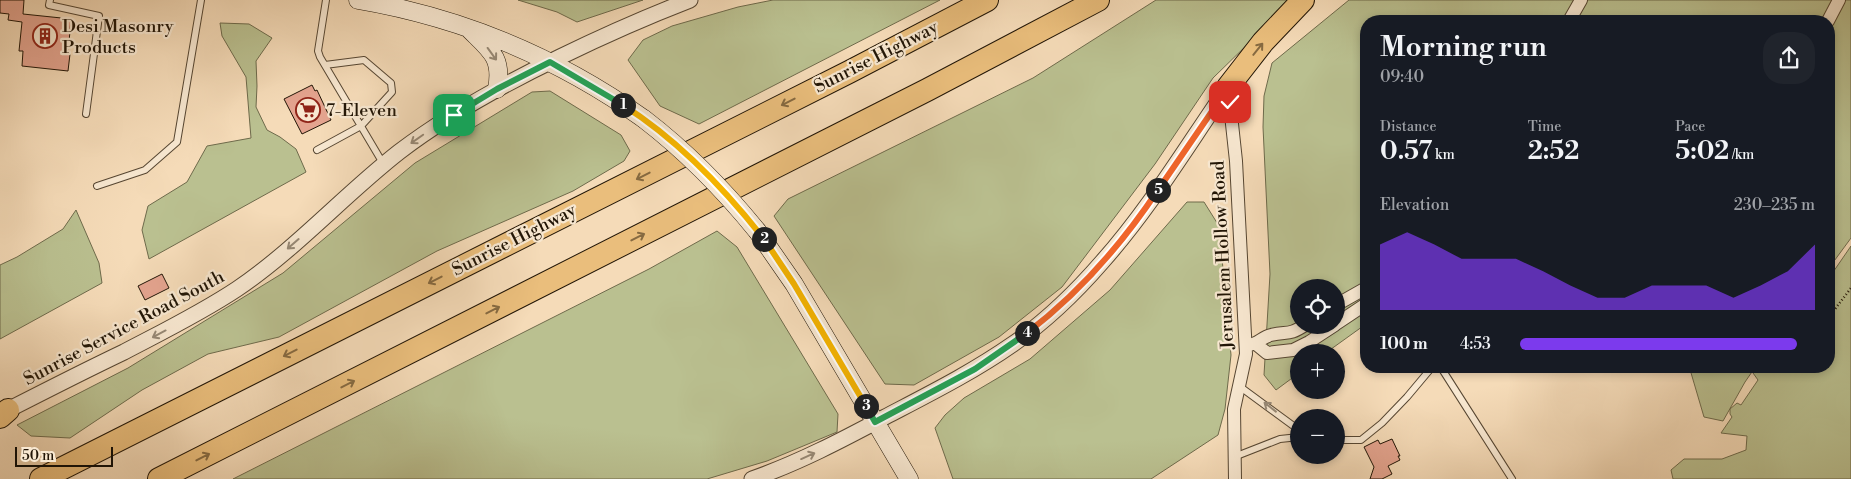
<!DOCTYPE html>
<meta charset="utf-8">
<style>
:root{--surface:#171b24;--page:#20242c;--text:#f1f3f6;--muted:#9ea1a6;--accent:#7c3aed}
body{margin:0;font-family:"Libre Bodoni",serif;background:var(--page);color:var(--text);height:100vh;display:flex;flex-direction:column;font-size:19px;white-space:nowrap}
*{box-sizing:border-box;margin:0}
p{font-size:16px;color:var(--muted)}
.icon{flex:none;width:28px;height:28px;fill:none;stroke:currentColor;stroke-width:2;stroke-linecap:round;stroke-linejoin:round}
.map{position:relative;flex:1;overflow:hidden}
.details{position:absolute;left:1360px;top:15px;width:475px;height:358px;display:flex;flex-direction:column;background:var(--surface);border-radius:20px;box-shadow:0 2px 8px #0003}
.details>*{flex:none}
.buttons{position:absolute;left:1290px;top:279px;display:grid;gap:10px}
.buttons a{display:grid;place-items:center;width:55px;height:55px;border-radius:50%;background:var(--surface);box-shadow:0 2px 8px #0003;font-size:25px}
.scale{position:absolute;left:15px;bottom:12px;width:98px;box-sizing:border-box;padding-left:5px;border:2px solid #211506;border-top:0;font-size:14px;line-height:18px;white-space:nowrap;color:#211506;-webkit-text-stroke:4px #f8e8d1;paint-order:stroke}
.pin{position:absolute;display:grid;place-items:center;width:42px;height:42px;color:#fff;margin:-21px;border-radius:10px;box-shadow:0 2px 8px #0006}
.km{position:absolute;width:25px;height:25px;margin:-12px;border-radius:50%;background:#222;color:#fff;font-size:14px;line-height:25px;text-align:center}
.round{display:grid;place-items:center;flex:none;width:52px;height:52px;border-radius:20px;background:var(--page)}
.headline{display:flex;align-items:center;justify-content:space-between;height:85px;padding:0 20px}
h1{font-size:28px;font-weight:600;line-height:38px}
.stats{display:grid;grid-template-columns:repeat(3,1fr);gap:8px;height:85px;padding:5px 20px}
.stats div{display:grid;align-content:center}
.stats b{font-size:25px;font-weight:600}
.stats small{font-size:14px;font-weight:400}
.stats p{font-size:14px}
.chart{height:140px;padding:10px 20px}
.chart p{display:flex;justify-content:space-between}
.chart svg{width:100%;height:90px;margin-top:5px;fill:var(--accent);opacity:.7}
ul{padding:0 20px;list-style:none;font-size:16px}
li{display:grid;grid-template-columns:80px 60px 1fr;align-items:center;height:38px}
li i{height:12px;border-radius:6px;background:var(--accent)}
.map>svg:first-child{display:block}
.green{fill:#bac090;stroke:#6e6a4b;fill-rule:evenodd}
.building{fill:#e4a48f;stroke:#211506}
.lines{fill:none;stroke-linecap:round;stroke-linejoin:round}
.service-casing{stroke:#564632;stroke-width:8}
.minor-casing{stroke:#564632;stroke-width:14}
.tertiary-casing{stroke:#564632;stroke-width:17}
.secondary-casing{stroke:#211506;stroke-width:19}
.motorway-casing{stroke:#211506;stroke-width:24}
.path{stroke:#211506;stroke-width:2.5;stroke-dasharray:1 2.5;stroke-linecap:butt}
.service{stroke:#f8e8d1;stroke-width:6}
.minor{stroke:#f8e8d1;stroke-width:12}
.tertiary{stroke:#f8e8d1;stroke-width:15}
.secondary{stroke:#f8e8d1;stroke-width:18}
.motorway{stroke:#eabe7c;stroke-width:22}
.secondary-bridge-casing{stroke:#211506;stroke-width:19;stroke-linecap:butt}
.secondary-bridge{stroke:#f8e8d1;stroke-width:18}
.oneway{stroke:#866a41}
.oneway2{stroke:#978976}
.split-1-casing{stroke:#fff;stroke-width:10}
.split-2-casing{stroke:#fff;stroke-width:10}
.split-3-casing{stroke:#fff;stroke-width:10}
.split-4-casing{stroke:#fff;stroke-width:10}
.split-5-casing{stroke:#fff;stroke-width:10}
.split-6-casing{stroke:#fff;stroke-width:10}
.split-1{stroke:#22a559;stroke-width:6}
.split-2{stroke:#f5b400;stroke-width:6}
.split-3{stroke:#f5b400;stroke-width:6}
.split-4{stroke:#22a559;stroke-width:6}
.split-5{stroke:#f0652b;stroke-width:6}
.split-6{stroke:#f0652b;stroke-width:6}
.labels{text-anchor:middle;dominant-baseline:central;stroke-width:4.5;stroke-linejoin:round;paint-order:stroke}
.poi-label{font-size:18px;fill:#211506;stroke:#f8e8d1;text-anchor:start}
.street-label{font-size:18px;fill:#211506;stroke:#f8e8d1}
</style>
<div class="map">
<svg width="1851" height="479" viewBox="0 0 1851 479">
<rect width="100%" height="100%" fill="#f5dbb8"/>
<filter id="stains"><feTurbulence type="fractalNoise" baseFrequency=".004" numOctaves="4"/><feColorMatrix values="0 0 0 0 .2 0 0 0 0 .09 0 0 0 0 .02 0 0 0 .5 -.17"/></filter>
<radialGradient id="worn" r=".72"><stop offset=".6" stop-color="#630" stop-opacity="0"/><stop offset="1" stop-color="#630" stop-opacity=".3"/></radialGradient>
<path class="green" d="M518,0H643L577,22L557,12Z
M773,0H940L699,124L660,106L628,60L643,40L672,26L738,7Z
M1156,0H1293L1213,78L1155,164L1062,287L999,337L914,385L885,384L774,216L788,199L1033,78Z
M1349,0H1851V238L1829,268V21H1366V324L1327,352H1299V373L1276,390L1264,375L1270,274L1263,127L1264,96L1272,63ZM1299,288H1336V325H1299Z
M220,23L249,24L272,38L256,61L257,86L256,107L267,130L280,137L296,149L306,172L149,259L142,230L148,206L187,182L207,146L251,138L246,77L222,36Z
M550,91L621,135L630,151L624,161L573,191L437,251L279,337L208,354L142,390L70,438L31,436L17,425L128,368L283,273L415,163L532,92Z
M1187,202H1204L1219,226L1231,355L1225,409L1218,435L1151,479H953L935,428L945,415L964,398L1030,359L1110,290Z
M76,210L99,263L102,283L0,339V265L17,257L63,229Z
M717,231L737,247L838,414L837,432L767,461L707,479H233L649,269Z
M1851,246V479H1673L1671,470L1684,459H1722L1746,450L1747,436L1721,433L1732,417L1730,414V409L1737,403L1741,405L1758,380L1753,373L1759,366H1829V278Z
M1689,366H1756L1745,382L1723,421L1704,417Z"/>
<path class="building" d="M0,0H24L23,14L71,19L68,54H70L68,71L22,66L23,51H19L22,22L8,20L9,14L0,13Z
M312,85L315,91L317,90L331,120L302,134L284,99Z
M162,274L169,288L145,300L138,286Z
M1392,439L1400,456H1398L1400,460L1388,466L1392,474L1382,479H1370L1374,467L1364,447L1378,440L1380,444Z"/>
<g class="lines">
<defs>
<path id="service" d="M50,0L49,5L99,16L86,114
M326,0L318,51L320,57L384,165
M317,150L361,126L392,92L391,83L364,60L325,65
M97,186L145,170L177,142L201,0
M1440,366L1512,479
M1239,386L1299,430
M1336,440H1361L1382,423L1407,397L1433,366
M1234,457L1280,439L1299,437"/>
<path id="minor" d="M1569,21L1581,0
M1828,21L1839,0
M1228,87L1236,161L1246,354L1234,409L1235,479
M1336,305L1366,288
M1336,324L1366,304
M1256,344L1267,353L1293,350L1309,342L1335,325
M1249,345C1258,344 1262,337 1271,335C1288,331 1288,336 1305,325"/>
<path id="tertiary" d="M0,414C41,393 82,372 124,352C162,332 201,313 237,289C296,249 344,195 399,152C449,114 504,84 560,57C603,36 646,17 690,0
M752,479C798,463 842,440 885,417C929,394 973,372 1013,344C1046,321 1076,292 1102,262C1150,208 1187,146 1228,87"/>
<path id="secondary" d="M358,0C464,18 557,57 644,119
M469,29C490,50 503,57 497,89
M758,232L794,284L909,479"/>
<path id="motorway" d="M1228,87L1263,42L1303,0
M0,417L8,410
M41,479L849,72L987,0
M159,479L927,90L1098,0"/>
</defs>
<use href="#service" class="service-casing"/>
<use href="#minor" class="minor-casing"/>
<use href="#tertiary" class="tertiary-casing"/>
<use href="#secondary" class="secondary-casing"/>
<use href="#motorway" class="motorway-casing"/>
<path class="path" d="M1829,317L1851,288
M1829,351L1831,350L1834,337L1829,317"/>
<use href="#service" class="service"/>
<use href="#minor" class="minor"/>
<use href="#tertiary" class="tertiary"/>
<use href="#secondary" class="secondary"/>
<use href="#motorway" class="motorway"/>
<defs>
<path id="secondary-bridge" d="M644,119C687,152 724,190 758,232"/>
</defs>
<use href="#secondary-bridge" class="secondary-bridge-casing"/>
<use href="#secondary-bridge" class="secondary-bridge"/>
</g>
<defs><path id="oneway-shaft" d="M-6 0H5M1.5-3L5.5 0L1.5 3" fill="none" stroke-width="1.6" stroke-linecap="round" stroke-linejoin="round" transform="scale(1.25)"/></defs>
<g class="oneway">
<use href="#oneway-shaft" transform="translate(1258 49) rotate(-51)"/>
<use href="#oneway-shaft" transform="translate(788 102) rotate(153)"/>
<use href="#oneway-shaft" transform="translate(643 176) rotate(153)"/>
<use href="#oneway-shaft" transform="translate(638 237) rotate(-27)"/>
<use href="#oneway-shaft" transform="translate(435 280) rotate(153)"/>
<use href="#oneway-shaft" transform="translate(493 310) rotate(-27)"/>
<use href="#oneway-shaft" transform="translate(290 353) rotate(153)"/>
<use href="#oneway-shaft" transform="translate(348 384) rotate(-27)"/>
<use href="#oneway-shaft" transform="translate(203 457) rotate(-27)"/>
</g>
<g class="oneway2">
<use href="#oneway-shaft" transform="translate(492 54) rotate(54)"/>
<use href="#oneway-shaft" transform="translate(417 139) rotate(145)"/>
<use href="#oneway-shaft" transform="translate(293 244) rotate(139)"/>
<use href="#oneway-shaft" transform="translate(159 334) rotate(152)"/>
<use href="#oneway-shaft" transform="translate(1270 407) rotate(-142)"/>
<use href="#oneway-shaft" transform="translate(808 456) rotate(-24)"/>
</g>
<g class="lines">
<defs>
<path id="split-1" d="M454,115L497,89L550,62L623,105"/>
<path id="split-2" d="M623,105C678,140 724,188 764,239"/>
<path id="split-3" d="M764,239L794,284L866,406"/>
<path id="split-4" d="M866,406L875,422L975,369L1027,333"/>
<path id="split-5" d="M1027,333C1078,294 1122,244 1158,190"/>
<path id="split-6" d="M1158,190L1228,88L1230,102"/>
</defs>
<use href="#split-1" class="split-1-casing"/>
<use href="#split-2" class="split-2-casing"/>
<use href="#split-3" class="split-3-casing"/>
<use href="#split-4" class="split-4-casing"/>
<use href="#split-5" class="split-5-casing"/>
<use href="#split-6" class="split-6-casing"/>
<use href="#split-1" class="split-1"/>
<use href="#split-2" class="split-2"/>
<use href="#split-3" class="split-3"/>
<use href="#split-4" class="split-4"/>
<use href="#split-5" class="split-5"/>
<use href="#split-6" class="split-6"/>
</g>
<defs>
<symbol id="building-ring" viewBox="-11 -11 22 22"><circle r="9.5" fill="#f8e8d1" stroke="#8f2418" stroke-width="1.5"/><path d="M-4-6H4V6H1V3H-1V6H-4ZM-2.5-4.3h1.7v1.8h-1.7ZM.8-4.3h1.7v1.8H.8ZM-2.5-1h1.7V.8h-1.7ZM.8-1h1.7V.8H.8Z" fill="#8f2418"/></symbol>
<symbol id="supermarket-ring" viewBox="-11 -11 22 22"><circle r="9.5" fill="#f8e8d1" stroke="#8f2418" stroke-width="1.5"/><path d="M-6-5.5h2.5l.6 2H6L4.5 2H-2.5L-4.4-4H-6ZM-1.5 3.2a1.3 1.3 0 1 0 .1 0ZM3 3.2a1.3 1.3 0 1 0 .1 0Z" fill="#8f2418"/></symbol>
</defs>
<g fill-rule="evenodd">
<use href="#building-ring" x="31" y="22" width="28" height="28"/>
<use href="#supermarket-ring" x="294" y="96" width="28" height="28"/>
</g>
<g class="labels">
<g class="poi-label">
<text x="62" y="26">Desi Masonry<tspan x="62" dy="21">Products</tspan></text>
<text x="326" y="110">7-Eleven</text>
</g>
<g class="street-label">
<text transform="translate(876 57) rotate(-27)">Sunrise Highway</text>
<text transform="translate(514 240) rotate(-27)">Sunrise Highway</text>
<text transform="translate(1223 255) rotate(-93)">Jerusalem Hollow Road</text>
<text transform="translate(124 328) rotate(-28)">Sunrise Service Road South</text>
</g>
</g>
<rect width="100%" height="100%" filter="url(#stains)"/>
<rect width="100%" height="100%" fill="url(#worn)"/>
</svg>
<div class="buttons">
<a><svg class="icon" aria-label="locate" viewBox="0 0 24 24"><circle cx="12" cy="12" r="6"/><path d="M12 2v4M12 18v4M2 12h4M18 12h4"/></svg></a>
<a>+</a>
<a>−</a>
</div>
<div class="scale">50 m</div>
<div class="pin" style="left:454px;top:115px;background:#1e9e55"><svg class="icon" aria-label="arrive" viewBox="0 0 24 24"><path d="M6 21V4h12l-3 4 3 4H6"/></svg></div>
<div class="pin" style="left:1230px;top:102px;background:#d93025"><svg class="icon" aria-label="check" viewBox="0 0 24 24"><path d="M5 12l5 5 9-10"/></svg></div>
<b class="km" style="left:623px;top:105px">1</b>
<b class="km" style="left:764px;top:239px">2</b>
<b class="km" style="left:866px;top:406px">3</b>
<b class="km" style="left:1027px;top:333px">4</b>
<b class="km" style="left:1158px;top:190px">5</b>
<section class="details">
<div class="headline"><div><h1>Morning run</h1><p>09:40</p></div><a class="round"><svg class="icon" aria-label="share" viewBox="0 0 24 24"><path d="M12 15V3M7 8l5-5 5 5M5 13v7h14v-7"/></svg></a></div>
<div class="stats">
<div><p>Distance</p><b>0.57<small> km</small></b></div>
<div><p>Time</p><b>2:52</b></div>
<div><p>Pace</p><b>5:02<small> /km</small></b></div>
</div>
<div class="chart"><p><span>Elevation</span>230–235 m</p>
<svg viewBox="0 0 160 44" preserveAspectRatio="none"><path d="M0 44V12L10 6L20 12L30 19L40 19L50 19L60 25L70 32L80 38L90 38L100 32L110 32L120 32L130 38L140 32L150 25L160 12V44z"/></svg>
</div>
<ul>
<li><b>100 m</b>4:53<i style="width:94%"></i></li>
</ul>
</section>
</div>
